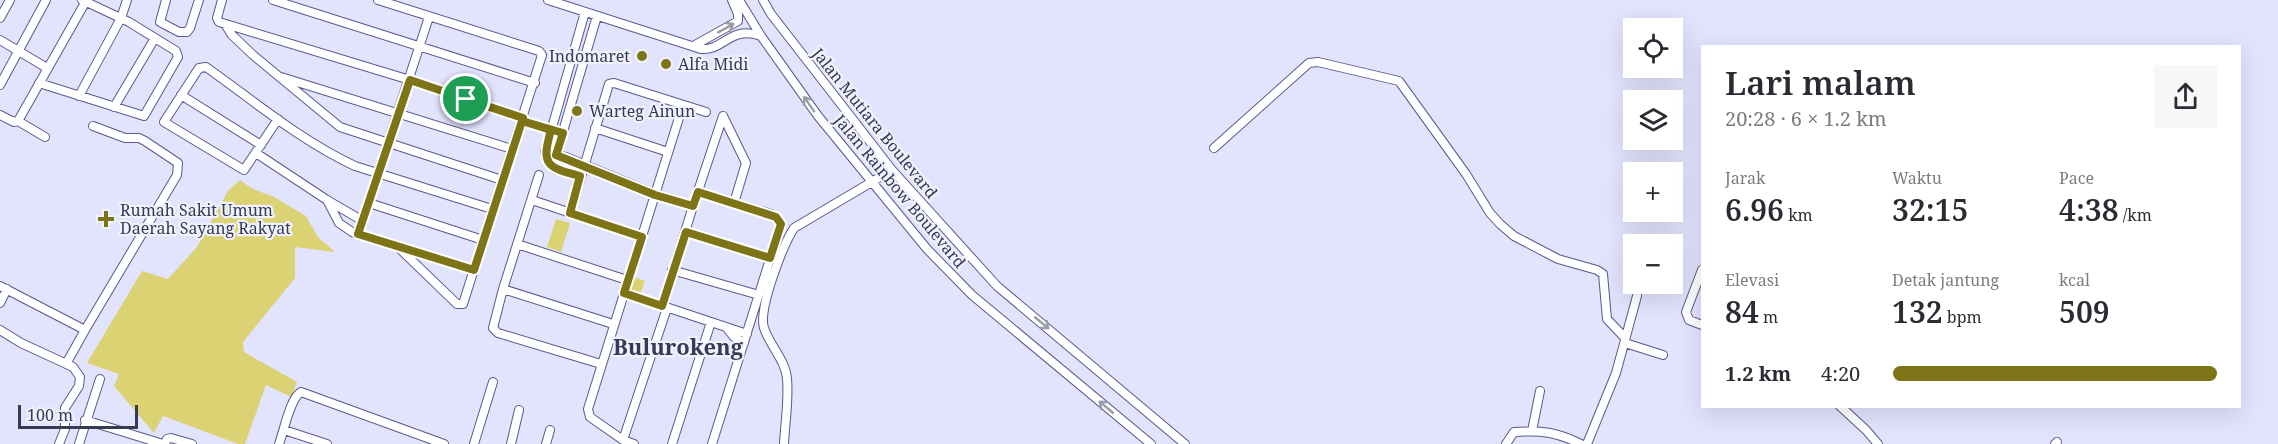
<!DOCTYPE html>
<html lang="id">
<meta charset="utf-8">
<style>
:root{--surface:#fff;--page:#f7f7f7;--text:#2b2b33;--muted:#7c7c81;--accent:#7d7417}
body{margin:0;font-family:"Noto Serif",serif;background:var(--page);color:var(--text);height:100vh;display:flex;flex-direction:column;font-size:22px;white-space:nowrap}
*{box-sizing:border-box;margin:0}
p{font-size:20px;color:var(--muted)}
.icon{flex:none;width:33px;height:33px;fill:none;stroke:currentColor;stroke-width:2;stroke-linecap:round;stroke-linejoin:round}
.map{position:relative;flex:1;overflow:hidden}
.sheet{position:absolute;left:1701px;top:45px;width:540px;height:363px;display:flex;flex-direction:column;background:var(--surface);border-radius:0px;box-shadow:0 6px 24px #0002}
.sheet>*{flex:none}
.controls{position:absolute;left:1623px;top:18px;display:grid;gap:12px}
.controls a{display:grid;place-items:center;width:60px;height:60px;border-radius:0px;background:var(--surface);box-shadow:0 6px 24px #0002;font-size:30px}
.scale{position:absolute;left:18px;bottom:15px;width:120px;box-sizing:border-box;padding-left:6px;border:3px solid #383952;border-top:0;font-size:16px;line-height:21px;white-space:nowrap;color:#383952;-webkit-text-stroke:4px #f1f2ff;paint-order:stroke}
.pin{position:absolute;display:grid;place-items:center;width:51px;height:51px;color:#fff;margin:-26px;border:3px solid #fff;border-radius:50%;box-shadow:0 2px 6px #0007}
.round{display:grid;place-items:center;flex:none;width:63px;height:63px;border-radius:0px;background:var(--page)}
.overview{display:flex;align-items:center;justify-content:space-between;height:102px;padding:0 24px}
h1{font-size:33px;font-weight:600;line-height:45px}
.stats{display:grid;grid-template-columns:repeat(3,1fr);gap:9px;height:102px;padding:6px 24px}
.stats div{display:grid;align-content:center}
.stats b{font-size:30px;font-weight:600}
.stats small{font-size:16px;font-weight:400}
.stats p{font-size:16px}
ul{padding:0 24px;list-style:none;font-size:20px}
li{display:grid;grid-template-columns:96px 72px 1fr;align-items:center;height:45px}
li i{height:15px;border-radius:8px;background:var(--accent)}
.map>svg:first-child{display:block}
.green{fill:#dbd274}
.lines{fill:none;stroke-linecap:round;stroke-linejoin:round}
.street-casing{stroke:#595890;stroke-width:10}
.street{stroke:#fff;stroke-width:8}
.oneway{stroke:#9c9ca8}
.route-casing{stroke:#fff;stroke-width:12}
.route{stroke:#7d7417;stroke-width:8}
.poi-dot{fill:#7d7417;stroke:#f1f2ff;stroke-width:2}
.labels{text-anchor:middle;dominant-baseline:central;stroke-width:4.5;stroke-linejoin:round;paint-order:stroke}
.poi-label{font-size:16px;fill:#383952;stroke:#f1f2ff;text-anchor:start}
.street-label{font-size:16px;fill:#383952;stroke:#f1f2ff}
.district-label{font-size:22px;font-weight:bold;fill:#383952;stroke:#f1f2ff}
</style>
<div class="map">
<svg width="2278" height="444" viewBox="0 0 2278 444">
<rect width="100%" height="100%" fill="#e2e3fd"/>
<path class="green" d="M240,180L251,188L274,197L306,216L318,237L335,252L295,247V278L243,342L244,352L297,382L291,397L266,385L245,444H238L163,416L154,433L114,386L119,374L87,363L142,271L168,279L197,247L228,191Z
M556,219L570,223L561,252L547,247Z
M633,277L645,281L640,295L629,292Z"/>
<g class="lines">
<defs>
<path id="street" d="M166,0L160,22L179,32H187L190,28L199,0
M222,0L217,18L219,22L410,80L523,118
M273,0L535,83
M378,0L539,51L542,55L463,304H457L399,248
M548,0L701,49C724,51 730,25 761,36
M739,0L761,36L818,116L927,249L972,295L1151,444
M763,0L771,14L892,170L997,286L1185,444
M0,18L10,0
M225,24L232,35L253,55L340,127L502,180
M0,40L47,68
M695,45L738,21V14L732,0
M281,77L512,149
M39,83L144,116L178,57L176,51L129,22L82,0
M0,85L46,0
M181,95L261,145
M79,96L121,18L127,0
M114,107L155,38
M0,115L14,122L18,121L45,137
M723,116L746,163L734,203
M278,119L244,170L164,122L199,68L206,67C254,101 301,141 355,166L492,209
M18,121L86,1
M522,121L555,131
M595,128L668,152
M1214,148L1309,63L1318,62L1399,81L1466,174L1490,213L1500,224L1514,236L1558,259L1597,270L1603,274L1607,319L1625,338
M545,152L566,157L655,194L693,206L723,116
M256,153L327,200L363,221
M556,155L597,16
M539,175L503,289L493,328L498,333L601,364
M580,176L555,169L545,152L585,12
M698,192L771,214L779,220L781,224L712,444
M327,200L339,223L352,232L474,270
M532,200L642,237
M369,203L483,240
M570,213L609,84L614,83L706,112
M686,232L770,258
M358,234L429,17
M517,244L627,280
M672,270L759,295
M1702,270L1686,312L1689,320L1702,325
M0,286L85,330L66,364
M503,289L613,324
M624,293L747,334
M0,303L7,289
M662,306L693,206
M726,327L734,337L744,343
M0,330L21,343L73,367L80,377L79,386L65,408V429L59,444
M85,330L177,175L178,163L145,141L139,138H125L93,126
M1625,343L1663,355
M1840,406L1866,430L1878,444
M85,420L163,444
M284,430L327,444
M1532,431L1540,391
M623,440L667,308
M79,444L100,379
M165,444L167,439L171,438L192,444
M279,444C284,431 290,398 301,392L444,444
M474,444L493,382
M511,444L519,410
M546,444L550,430
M634,444L623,440L590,417L588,409L683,105
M672,444L711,322
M784,444C785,423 789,400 787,379C786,361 770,346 764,328C758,309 783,245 794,228L892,170
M1506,444L1514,432C1542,430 1556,432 1581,444
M1587,444L1616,373L1637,296
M2055,444L2057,442"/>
</defs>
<use href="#street" class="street-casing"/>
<use href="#street" class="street"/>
</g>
<defs><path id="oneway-shaft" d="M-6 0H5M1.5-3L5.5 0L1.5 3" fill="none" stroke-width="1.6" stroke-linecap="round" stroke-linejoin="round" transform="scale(1.5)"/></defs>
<g class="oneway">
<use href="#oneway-shaft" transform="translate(726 28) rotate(-29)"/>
<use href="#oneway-shaft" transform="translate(809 104) rotate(-125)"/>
<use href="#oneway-shaft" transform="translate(1042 323) rotate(40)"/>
<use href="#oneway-shaft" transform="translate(1106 407) rotate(-140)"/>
</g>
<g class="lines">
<defs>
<path id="route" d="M466,99L410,80L358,234L474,270L522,121L563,133L556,155L655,195L693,206L698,192L776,217L781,224L770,258L686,232L662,306L624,293L642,237L570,213L580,176C546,167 541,165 551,130L522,121L523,118L466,99"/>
</defs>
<use href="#route" class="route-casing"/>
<use href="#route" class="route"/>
</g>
<g class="poi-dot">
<circle cx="642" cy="56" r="6"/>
<circle cx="666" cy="64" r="6"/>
<circle cx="577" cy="111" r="6"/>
<path d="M103 210h6v6h6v6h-6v6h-6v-6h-6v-6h6z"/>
</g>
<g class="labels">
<g class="poi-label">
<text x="630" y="56" text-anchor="end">Indomaret</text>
<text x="678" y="64">Alfa Midi</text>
<text x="589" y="111">Warteg Ainun</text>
<text x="120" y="210">Rumah Sakit Umum<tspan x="120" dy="18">Daerah Sayang Rakyat</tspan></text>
</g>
<g class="street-label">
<text transform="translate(875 123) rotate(51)">Jalan Mutiara Boulevard</text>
<text transform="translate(900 191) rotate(50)">Jalan Rainbow Boulevard</text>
</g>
<g class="district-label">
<text x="678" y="346">Bulurokeng</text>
</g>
</g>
</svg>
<div class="controls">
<a><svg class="icon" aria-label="locate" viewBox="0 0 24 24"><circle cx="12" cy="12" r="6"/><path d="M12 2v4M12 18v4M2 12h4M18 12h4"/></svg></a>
<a><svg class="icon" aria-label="layers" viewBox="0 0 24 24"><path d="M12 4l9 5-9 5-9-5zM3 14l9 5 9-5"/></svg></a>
<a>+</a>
<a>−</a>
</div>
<div class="scale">100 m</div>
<div class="pin" style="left:466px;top:99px;background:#1e9e55"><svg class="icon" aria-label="arrive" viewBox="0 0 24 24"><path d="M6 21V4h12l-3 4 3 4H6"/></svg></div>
<section class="sheet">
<div class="overview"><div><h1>Lari malam</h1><p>20:28 · 6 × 1.2 km</p></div><a class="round"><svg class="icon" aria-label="share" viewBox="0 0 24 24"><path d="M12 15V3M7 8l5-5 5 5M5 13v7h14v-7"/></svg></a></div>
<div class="stats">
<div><p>Jarak</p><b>6.96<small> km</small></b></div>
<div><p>Waktu</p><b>32:15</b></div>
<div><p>Pace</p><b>4:38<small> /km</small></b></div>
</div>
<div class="stats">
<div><p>Elevasi</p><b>84<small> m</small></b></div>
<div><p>Detak jantung</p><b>132<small> bpm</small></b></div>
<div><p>kcal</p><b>509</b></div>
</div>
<ul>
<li><b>1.2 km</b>4:20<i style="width:100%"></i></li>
</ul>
</section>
</div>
